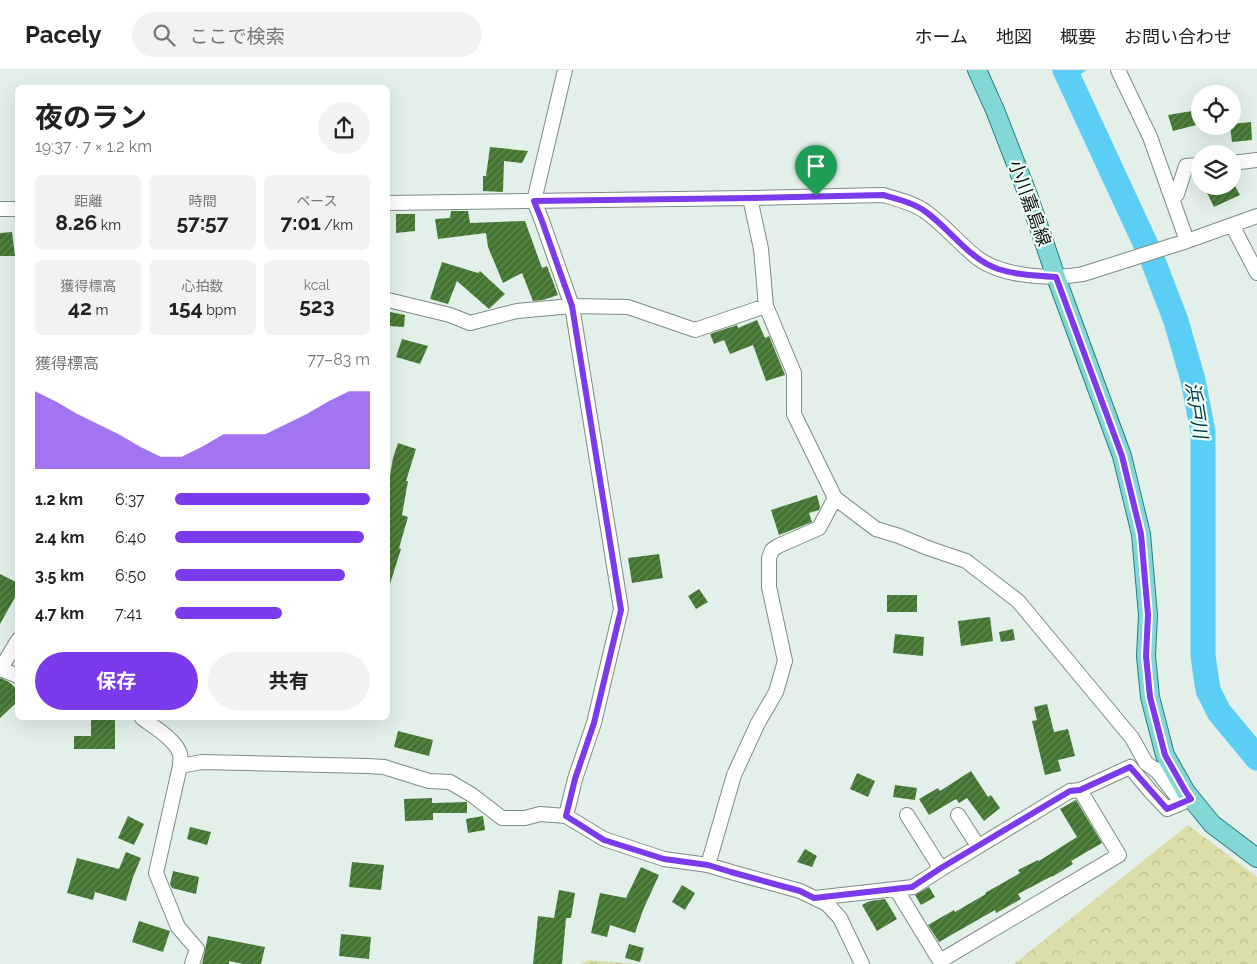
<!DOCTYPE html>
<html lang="ja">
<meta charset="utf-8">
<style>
:root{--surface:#fff;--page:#f2f2f2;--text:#222;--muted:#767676;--line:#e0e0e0;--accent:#7c3aed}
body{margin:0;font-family:Raleway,"Noto Sans JP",sans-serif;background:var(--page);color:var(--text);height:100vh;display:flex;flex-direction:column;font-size:19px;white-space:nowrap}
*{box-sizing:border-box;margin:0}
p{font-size:16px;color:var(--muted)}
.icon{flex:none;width:28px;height:28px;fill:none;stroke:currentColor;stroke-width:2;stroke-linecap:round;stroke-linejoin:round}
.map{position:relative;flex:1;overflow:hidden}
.side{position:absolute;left:15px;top:15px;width:375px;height:635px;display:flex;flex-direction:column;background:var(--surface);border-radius:8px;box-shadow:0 5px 20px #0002}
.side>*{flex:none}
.fabs{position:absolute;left:1191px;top:15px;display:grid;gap:10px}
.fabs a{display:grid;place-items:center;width:50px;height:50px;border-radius:50%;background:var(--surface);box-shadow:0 5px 20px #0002;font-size:25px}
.pin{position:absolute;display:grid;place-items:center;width:42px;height:42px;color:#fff;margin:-51px -21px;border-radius:50% 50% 50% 0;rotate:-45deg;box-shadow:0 0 5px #0007}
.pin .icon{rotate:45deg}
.round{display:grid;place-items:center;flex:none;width:52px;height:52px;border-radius:26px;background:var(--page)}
.summary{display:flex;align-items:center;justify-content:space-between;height:85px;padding:0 20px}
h1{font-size:28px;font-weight:700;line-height:38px}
.metrics{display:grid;grid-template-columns:repeat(3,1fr);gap:8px;height:85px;padding:5px 20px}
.metrics div{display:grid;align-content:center;border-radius:8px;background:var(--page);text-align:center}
.metrics b{font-size:21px;font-weight:700}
.metrics small{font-size:14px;font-weight:400}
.metrics p{font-size:14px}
.chart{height:140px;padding:10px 20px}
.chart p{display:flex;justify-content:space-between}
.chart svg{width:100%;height:90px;margin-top:5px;fill:var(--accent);opacity:.7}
.primary-button{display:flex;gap:10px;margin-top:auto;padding:10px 20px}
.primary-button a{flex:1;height:58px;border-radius:30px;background:var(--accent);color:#fff;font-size:20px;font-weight:700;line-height:58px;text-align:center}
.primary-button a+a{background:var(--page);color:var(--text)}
ul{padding:0 20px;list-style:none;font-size:16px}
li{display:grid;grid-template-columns:80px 60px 1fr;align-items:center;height:38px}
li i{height:12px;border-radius:6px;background:var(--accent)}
header{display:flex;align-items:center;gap:30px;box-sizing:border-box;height:70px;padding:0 25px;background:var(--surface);border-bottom:1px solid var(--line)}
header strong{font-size:24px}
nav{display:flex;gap:28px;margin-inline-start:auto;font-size:18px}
.search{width:350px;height:45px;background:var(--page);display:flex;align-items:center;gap:12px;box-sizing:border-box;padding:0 18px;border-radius:28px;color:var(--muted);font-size:19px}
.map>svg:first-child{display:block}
.forest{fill:url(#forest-crowns)}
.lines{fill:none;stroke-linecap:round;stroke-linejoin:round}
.stream{stroke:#5bcef5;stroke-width:4.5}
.river{stroke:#5bcef5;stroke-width:25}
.building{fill:url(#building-hatch)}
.minor-casing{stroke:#7f8b86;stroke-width:16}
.major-casing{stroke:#23807f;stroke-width:20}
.minor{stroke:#fff;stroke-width:14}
.major{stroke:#83d7d7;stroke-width:18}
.route-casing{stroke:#fff;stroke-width:10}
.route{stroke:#7c3aed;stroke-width:6}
.labels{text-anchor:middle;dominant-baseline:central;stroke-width:4.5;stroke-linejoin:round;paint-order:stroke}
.street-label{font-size:18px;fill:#0c100e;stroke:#f0fef8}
.water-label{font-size:19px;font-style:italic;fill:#033a49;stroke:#f0fef8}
</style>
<header>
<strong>Pacely</strong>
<div class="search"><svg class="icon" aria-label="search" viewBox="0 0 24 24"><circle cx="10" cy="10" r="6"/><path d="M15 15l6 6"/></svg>ここで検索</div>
<nav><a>ホーム</a><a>地図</a><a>概要</a><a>お問い合わせ</a></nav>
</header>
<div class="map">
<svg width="1257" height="894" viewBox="0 0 1257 894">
<defs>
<pattern id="forest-crowns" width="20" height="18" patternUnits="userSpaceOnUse" patternTransform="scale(1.25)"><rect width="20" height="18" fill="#dbdea8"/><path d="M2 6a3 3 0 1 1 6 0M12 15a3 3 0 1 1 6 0" fill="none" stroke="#bbbd8f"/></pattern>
<pattern id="building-hatch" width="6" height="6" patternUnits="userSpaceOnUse" patternTransform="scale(1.25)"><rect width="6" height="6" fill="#42752f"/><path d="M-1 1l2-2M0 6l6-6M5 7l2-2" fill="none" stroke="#658958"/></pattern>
</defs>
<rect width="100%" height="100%" fill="#e3f0ea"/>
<path class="forest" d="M1188,755L1257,807V894H1014Z
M588,890L640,894H581Z"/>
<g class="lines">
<path class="stream" d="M1069,8L1083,0"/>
<path class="river" d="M1065,0L1152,188L1176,251L1193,310L1203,362V586L1208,620L1219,642L1257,688"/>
</g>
<path class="building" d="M1192,41L1196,55L1173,61L1168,45Z
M1251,52L1252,70L1232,72L1230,56H1232V54Z
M490,77L528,81L522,93L504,91L503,122L483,121V106H486Z
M1216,116H1235L1240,125L1214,137L1206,121Z
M451,141H468L470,153L525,151L542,198L547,196L558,225L543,230L533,231L522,203L503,213L488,177L486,163L438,169L435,149L450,148Z
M396,144H415V161L396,163Z
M12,162L15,186H0V163Z
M442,192L478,203L480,201L505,224L489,239L457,211L448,234L430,229Z
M390,242L405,245L404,257L390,256Z
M757,250L765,268L769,266L785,305L766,311L753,275L730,284L724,270L714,274L710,264L737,255L738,258Z
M402,269L428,276L420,294L396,287Z
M398,373L416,379L406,411H408L402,445L408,447L399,478L401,479L390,514L388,513V418L393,388Z
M817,425L820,437L819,440L809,443L812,452L779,465L771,440Z
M659,484L663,508L632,513L628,488Z
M0,504L18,513V522L0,554Z
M699,519L708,532L696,539L688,526Z
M887,525H917V542H887Z
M990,547L993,571L961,576L958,551Z
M1013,559L1015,570L1001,572L999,562Z
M895,564L924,567L923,586L893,583Z
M1,608L9,612L18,620V631L0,648V609Z
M1047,634L1054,662L1068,659L1075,686L1058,690L1061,701L1045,705L1032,651L1037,650L1034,637Z
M91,648H115V679H74V666H91Z
M398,661L433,670L429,686L394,677Z
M971,701L988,727L991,725L1000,738L984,751L967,728L959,733L956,729L929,745L919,729L938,718L940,721Z
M857,703L875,711L868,727L850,719Z
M895,715L917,718L915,730L893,727Z
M432,728V733L467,732V743H433V750L405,751L404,729Z
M1076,730L1102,773L1071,791L1073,794L1052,807V806L1018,824L1021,829L996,843L995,840L939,872L928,855L954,840L955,842L986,824L985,823L1020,803L1018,800L1038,790L1039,791L1077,767L1060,739Z
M128,746L144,754L134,775L118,768Z
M483,746L485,760L468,763L466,749Z
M190,757L211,762L207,775L187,769Z
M805,779L817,786L812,797L797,792Z
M126,782L141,788L133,807L126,831L95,822L93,830L67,823L77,788L119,799Z
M352,792L384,795L381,820L349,817Z
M641,797L659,805L643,840L635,863L610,855L607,867L591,863L600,823L626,828Z
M173,801L199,807L196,824L172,818L170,814Z
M682,815L695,823L685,840L672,832Z
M929,817L935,827L921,835L915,825Z
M559,820L575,823L571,848H566L562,894H533L538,846L554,848Z
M885,829L897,849L877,861L862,835L870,831Z
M139,851L170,861L163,882L132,872Z
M341,864L371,867L369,889L339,886Z
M208,866L265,877L261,894H243L229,891V894H202Z
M629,874L644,878L640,892L625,888Z"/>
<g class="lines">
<defs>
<path id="minor" d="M565,0L534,131L542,151L572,236L621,539L594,653L575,709L566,746
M1118,0L1150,67L1187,171
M1232,93L1257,90
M750,128L761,179L766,236L794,303V344L835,428L876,459L899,466L928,478L966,491L1018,531L1132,668L1146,693L1157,701L1170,694
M1172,129L1177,124L1186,96L1200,95
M388,133L750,128L883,125C897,129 914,133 926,142C943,154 958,172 975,186C1000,207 1052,210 1083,204L1187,171L1257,146
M0,139H18
M1232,155L1257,203
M388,230L450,245L470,253L517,241L572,236L628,237L695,260L766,236
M1,599L18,606
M0,600L18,570
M142,648C154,657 176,670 180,684C181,688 180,692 180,696L156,803L178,857L197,879L192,894
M180,696L202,692L367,696L384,697L429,711L450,712L472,725L502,748H525L540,744L566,746L604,769L664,789L708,795L731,802L800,821L827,834L840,848L862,894
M1157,701L1182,733
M907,745L941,799
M958,745L978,776
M708,795L734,705L758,653L776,622L785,591L769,517V488L772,480L778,476L819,458L835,428
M896,819L940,891L1119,785L1080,720
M815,828L913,817L941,799L1070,721L1080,720L1130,697L1151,722L1167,739L1191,729"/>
<path id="major" d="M977,0L995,40L1028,125L1056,207L1122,386L1141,464L1148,545L1146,586L1150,627L1165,685L1186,722L1212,754L1257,788"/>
</defs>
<use href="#minor" class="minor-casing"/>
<use href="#major" class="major-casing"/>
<use href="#minor" class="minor"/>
<use href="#major" class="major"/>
</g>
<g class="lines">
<defs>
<path id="route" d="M883,125C897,129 914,133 926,142C951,160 969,189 998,199C1017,205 1037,206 1056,207L1122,386L1130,419L1141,464L1148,545L1146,586L1150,627L1165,685L1186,722L1191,729L1167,739L1130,697L1080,720L1070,721L941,798L912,817L814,828L800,821L731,802L708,795L664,789L604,770L566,746L575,709L594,653L621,540L572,236L542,151L534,131L750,128Z"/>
</defs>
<use href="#route" class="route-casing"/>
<use href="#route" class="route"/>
</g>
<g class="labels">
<g class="street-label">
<text transform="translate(1030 133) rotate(70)">小川嘉島線</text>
</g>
<g class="water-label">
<text transform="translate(1197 340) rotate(81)">浜戸川</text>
</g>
</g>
</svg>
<div class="fabs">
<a><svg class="icon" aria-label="locate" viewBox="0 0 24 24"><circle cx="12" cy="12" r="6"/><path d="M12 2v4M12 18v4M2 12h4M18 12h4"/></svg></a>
<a><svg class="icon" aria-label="layers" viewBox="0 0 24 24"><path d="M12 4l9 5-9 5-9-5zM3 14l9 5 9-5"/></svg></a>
</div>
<div class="pin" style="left:816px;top:126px;background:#1e9e55"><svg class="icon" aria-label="arrive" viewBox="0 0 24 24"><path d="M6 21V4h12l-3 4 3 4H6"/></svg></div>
<section class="side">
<div class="summary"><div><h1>夜のラン</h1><p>19:37 · 7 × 1.2 km</p></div><a class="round"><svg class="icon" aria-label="share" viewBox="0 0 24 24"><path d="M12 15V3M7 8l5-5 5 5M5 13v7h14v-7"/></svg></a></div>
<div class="metrics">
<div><p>距離</p><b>8.26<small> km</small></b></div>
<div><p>時間</p><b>57:57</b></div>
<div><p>ペース</p><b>7:01<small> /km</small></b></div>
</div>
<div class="metrics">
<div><p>獲得標高</p><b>42<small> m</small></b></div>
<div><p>心拍数</p><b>154<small> bpm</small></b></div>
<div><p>kcal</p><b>523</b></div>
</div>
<div class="chart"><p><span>獲得標高</span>77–83 m</p>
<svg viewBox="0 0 160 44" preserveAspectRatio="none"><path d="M0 44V6L10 11L20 17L30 22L40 27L50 33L60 38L70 38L80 33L90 27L100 27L110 27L120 22L130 17L140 11L150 6L160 6V44z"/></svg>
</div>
<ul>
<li><b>1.2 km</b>6:37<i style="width:100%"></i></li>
<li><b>2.4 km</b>6:40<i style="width:97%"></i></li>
<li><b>3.5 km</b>6:50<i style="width:87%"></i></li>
<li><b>4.7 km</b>7:41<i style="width:55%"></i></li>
</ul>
<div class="primary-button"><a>保存</a><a>共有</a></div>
</section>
</div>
